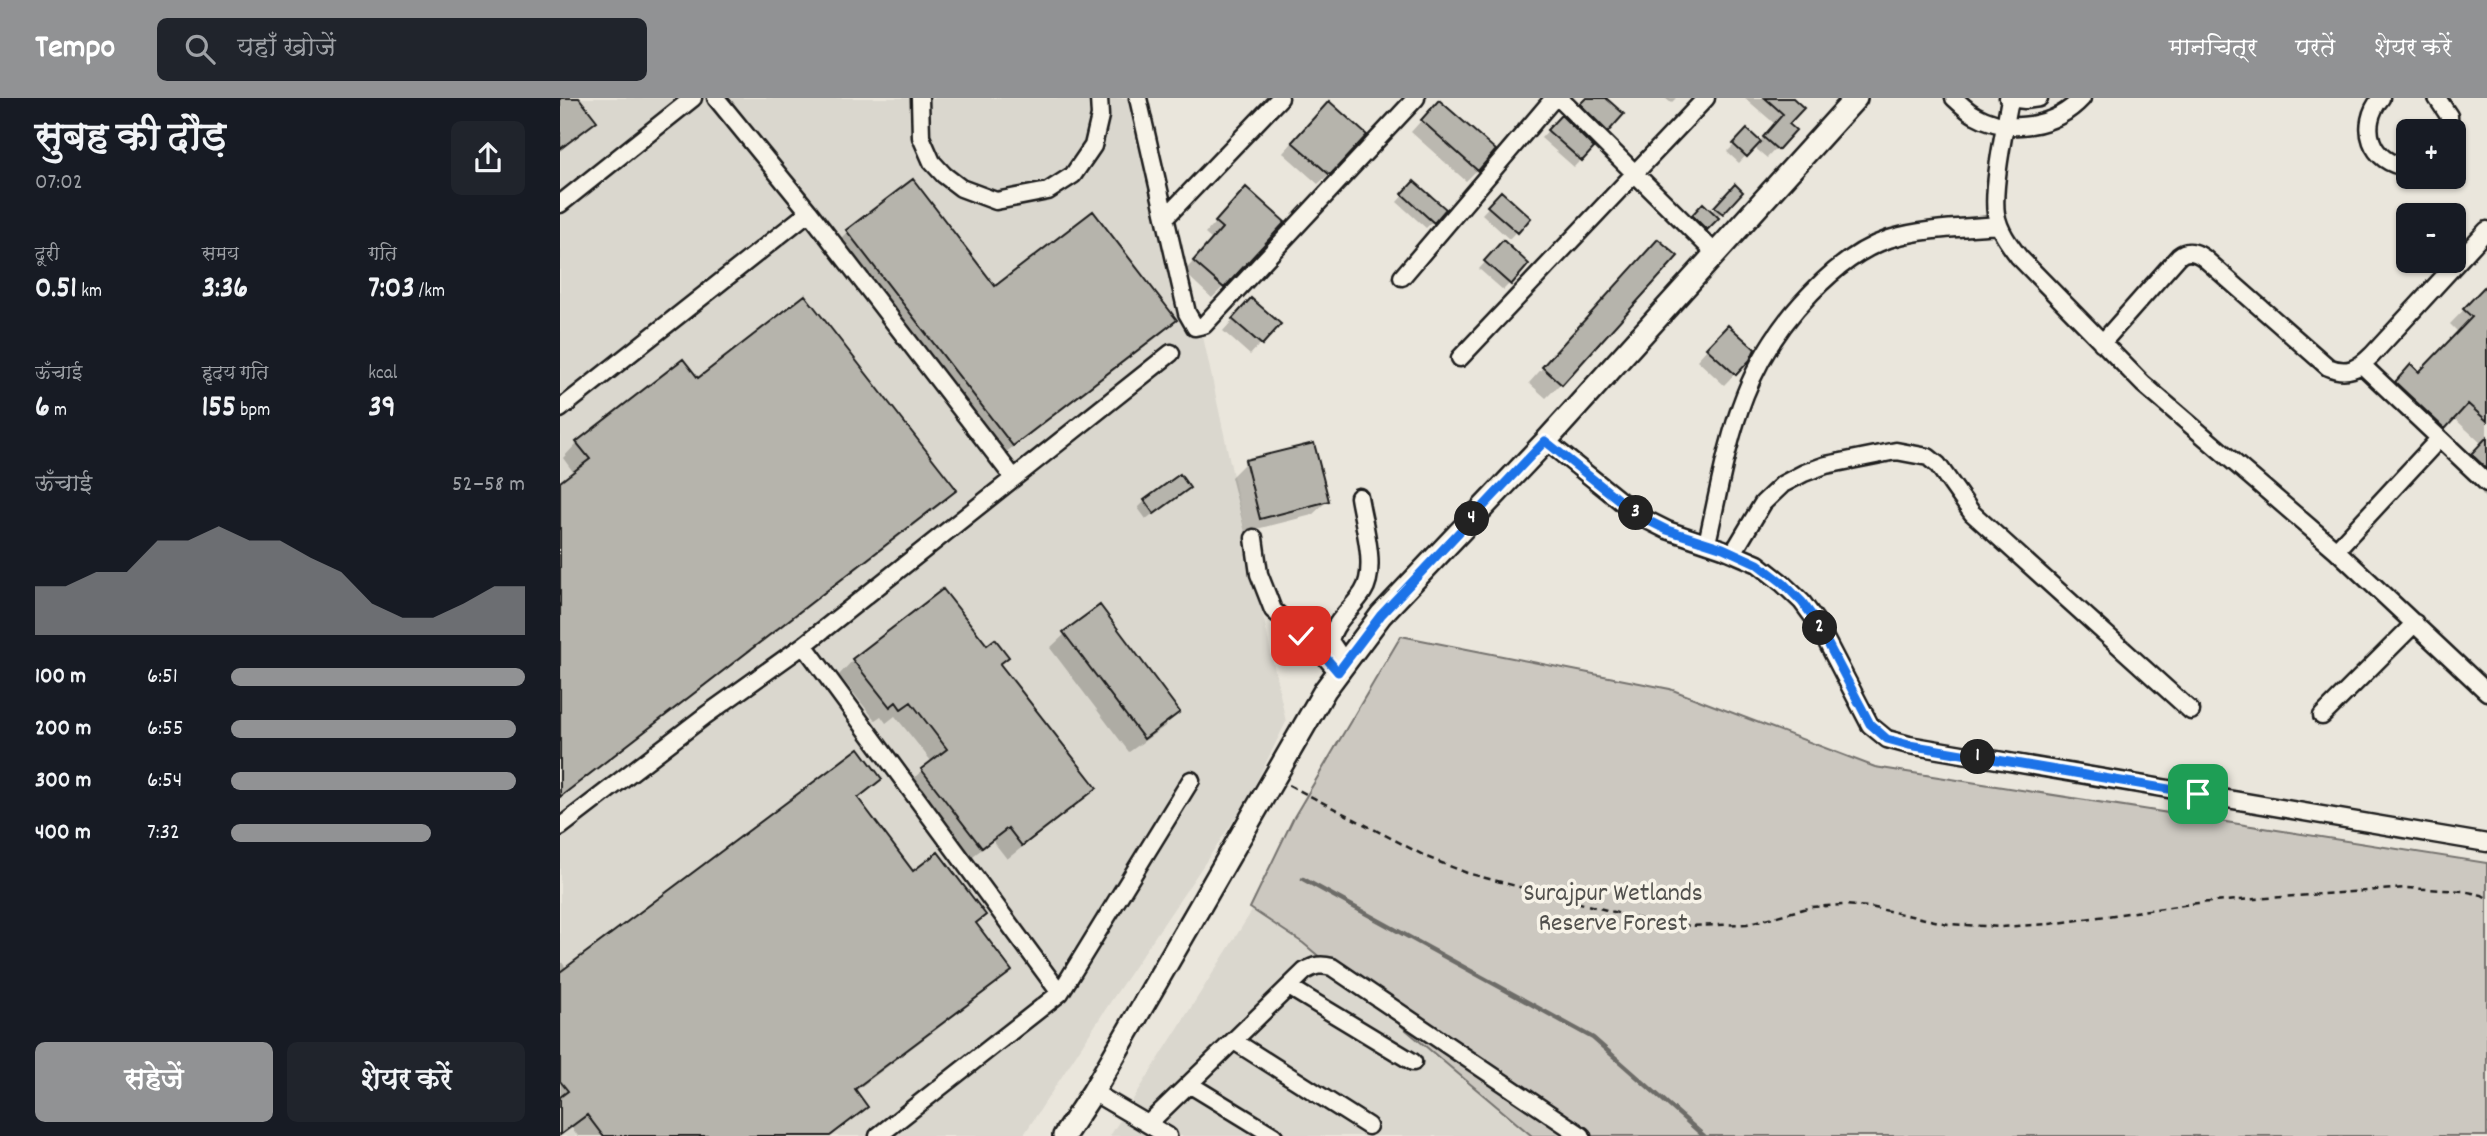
<!DOCTYPE html>
<html lang="hi">
<meta charset="utf-8">
<style>
:root{--surface:#171b24;--page:#20242c;--text:#f1f3f6;--muted:#9ea1a6;--accent:#919294}
body{margin:0;font-family:Dekko,"Playpen Sans Deva",sans-serif;background:var(--page);color:var(--text);height:100vh;display:flex;flex-direction:column;font-size:26px;white-space:nowrap}
*{box-sizing:border-box;margin:0}
p{font-size:23px;color:var(--muted)}
.icon{flex:none;width:38px;height:38px;fill:none;stroke:currentColor;stroke-width:2;stroke-linecap:round;stroke-linejoin:round}
.map{position:relative;flex:1;overflow:hidden}
.panel{display:flex;flex-direction:column;background:var(--surface);width:560px}
.panel>*{flex:none}
.controls{position:absolute;left:1836px;top:21px;display:grid;gap:14px}
.controls a{display:grid;place-items:center;width:70px;height:70px;border-radius:10px;background:var(--surface);box-shadow:0 2px 5px #0004;font-size:35px}
.pin{position:absolute;display:grid;place-items:center;width:60px;height:60px;color:#fff;margin:-30px;border-radius:14px;box-shadow:0 4px 10px #0006}
.km{position:absolute;width:35px;height:35px;margin:-18px;border-radius:50%;background:#222;color:#fff;font-size:19px;line-height:35px;text-align:center}
.round{display:grid;place-items:center;flex:none;width:74px;height:74px;border-radius:10px;background:var(--page)}
.headline{display:flex;align-items:center;justify-content:space-between;height:119px;padding:0 35px}
h1{font-size:38px;font-weight:800;line-height:52px}
.stats{display:grid;grid-template-columns:repeat(3,1fr);gap:10px;height:119px;padding:7px 35px}
.stats div{display:grid;align-content:center}
.stats b{font-size:30px;font-weight:800}
.stats small{font-size:19px;font-weight:400}
.stats p{font-size:19px}
.chart{height:196px;padding:14px 35px}
.chart p{display:flex;justify-content:space-between}
.chart svg{width:100%;height:126px;margin-top:7px;fill:var(--accent);opacity:.7}
.button{display:flex;gap:14px;margin-top:auto;padding:14px 35px}
.button a{flex:1;height:80px;border-radius:10px;background:var(--accent);color:#fff;font-size:28px;font-weight:800;line-height:80px;text-align:center}
.button a+a{background:var(--page);color:var(--text)}
ul{padding:0 35px;list-style:none;font-size:23px}
li{display:grid;grid-template-columns:112px 84px 1fr;align-items:center;height:52px}
li i{height:18px;border-radius:9px;background:var(--accent)}
header{display:flex;align-items:center;gap:42px;box-sizing:border-box;height:98px;padding:0 35px;background:var(--accent);color:#fff}
header strong{font-size:33px}
nav{display:flex;gap:38px;margin-inline-start:auto;font-size:24px}
.search{width:490px;height:63px;background:var(--page);display:flex;align-items:center;gap:18px;box-sizing:border-box;padding:0 24px;border-radius:10px;color:var(--muted);font-size:26px}
main{display:flex;flex:1;min-height:0}
.map>svg:first-child{display:block}
.built{fill:#dad7ce}
.green{fill:#ccc8c0;stroke:#74726e;stroke-width:2}
.shadow{fill:#0003}
.lines{fill:none;stroke-linecap:round;stroke-linejoin:round}
.stream{stroke:#6d6c68;stroke-width:4.5}
.building{fill:#b6b4ac;stroke:#1c1c1c;stroke-width:2}
.minor-casing{stroke:#1c1c1c;stroke-width:21}
.major-casing{stroke:#1c1c1c;stroke-width:26}
.path{stroke:#1c1c1c;stroke-width:2.5;stroke-dasharray:7 5;stroke-linecap:butt}
.minor{stroke:#f7f3e8;stroke-width:16}
.major{stroke:#f7f3e8;stroke-width:21}
.route-casing{stroke:#fff;stroke-width:14}
.route{stroke:#1a73e8;stroke-width:9}
.labels{text-anchor:middle;dominant-baseline:central;stroke-width:7;stroke-linejoin:round;paint-order:stroke}
.park-label{font-size:26px;fill:#51504d;stroke:#f7f3e8}
</style>
<header>
<strong>Tempo</strong>
<div class="search"><svg class="icon" aria-label="search" viewBox="0 0 24 24"><circle cx="10" cy="10" r="6"/><path d="M15 15l6 6"/></svg>यहाँ खोजें</div>
<nav><a>मानचित्र</a><a>परतें</a><a>शेयर करें</a></nav>
</header>
<main>
<section class="panel">
<div class="headline"><div><h1>सुबह की दौड़</h1><p>07:02</p></div><a class="round"><svg class="icon" aria-label="share" viewBox="0 0 24 24"><path d="M12 15V3M7 8l5-5 5 5M5 13v7h14v-7"/></svg></a></div>
<div class="stats">
<div><p>दूरी</p><b>0.51<small> km</small></b></div>
<div><p>समय</p><b>3:36</b></div>
<div><p>गति</p><b>7:03<small> /km</small></b></div>
</div>
<div class="stats">
<div><p>ऊँचाई</p><b>6<small> m</small></b></div>
<div><p>हृदय गति</p><b>155<small> bpm</small></b></div>
<div><p>kcal</p><b>39</b></div>
</div>
<div class="chart"><p><span>ऊँचाई</span>52–58 m</p>
<svg viewBox="0 0 160 44" preserveAspectRatio="none"><path d="M0 44V27L10 27L20 22L30 22L40 11L50 11L60 6L70 11L80 11L90 17L100 22L110 33L120 38L130 38L140 33L150 27L160 27V44z"/></svg>
</div>
<ul>
<li><b>100 m</b>6:51<i style="width:100%"></i></li>
<li><b>200 m</b>6:55<i style="width:97%"></i></li>
<li><b>300 m</b>6:54<i style="width:97%"></i></li>
<li><b>400 m</b>7:32<i style="width:68%"></i></li>
</ul>
<div class="button"><a>सहेजें</a><a>शेयर करें</a></div>
</section>
<div class="map">
<svg width="1927" height="1038" viewBox="0 0 1927 1038">
<rect width="100%" height="100%" fill="#eae6dc"/>
<filter id="ink" filterUnits="userSpaceOnUse"><feTurbulence type="fractalNoise" baseFrequency=".0143" numOctaves="2"/><feDisplacementMap in="SourceGraphic" scale="14" xChannelSelector="R" yChannelSelector="G"/><feConvolveMatrix kernelMatrix="1 2 1 2 8 2 1 2 1" color-interpolation-filters="sRGB"/></filter>
<g filter="url(#ink)">
<path class="built" d="M0,0H586L639,220L726,624L687,703L551,903L463,1038H0Z
M707,789L1066,1038H550Z"/>
<path class="green" d="M841,538L1110,591L1315,669L1927,765V1038H972L743,845L690,810L734,719Z"/>
<path class="shadow" d="M0,0H16L34,23L0,53Z
M1027,0H1043L1047,33L1036,43L1011,18Z
M1105,0H1116L1111,5Z
M1185,0H1230L1227,27L1233,32L1207,60L1194,49L1179,65L1167,54L1187,34L1199,44L1215,26Z
M868,15L917,72L906,83L851,34Z
M758,16L769,76L758,86L723,55Z
M1001,19L1032,50L1014,69L981,40Z
M854,85L873,123L866,130L837,104Z
M1181,94L1139,138L1126,125L1143,108L1150,115L1168,95Z
M941,96L969,120L949,141L922,116Z
M675,102L663,189L652,200L624,174L652,142L645,136Z
M287,134L435,190L615,222L600,237L437,361L273,148Z
M937,151L950,185L943,192L919,171Z
M1083,158L1001,285L986,300L969,285Z
M1927,188V404L1920,392L1898,371L1922,346L1893,319L1869,344L1822,299L1851,269L1859,276L1898,234L1890,226Z
M681,213L718,226L690,257L663,233Z
M1157,240L1189,261L1164,287L1137,262Z
M137,282L395,392L380,407L0,700V386L14,375L3,360L17,345Z
M686,364L767,403L752,417L685,434L671,379Z
M628,389L586,421L578,410L585,403Z
M505,536L618,614L604,629L569,654L490,550Z
M427,550L447,559L439,567L534,690L520,704L447,761L433,743L406,763L347,686L372,664L335,618L326,625L321,618L315,622L279,577L293,562Z
M320,681L297,702L353,775L415,826L450,873L435,887L294,994L306,1009L272,1038H18L12,1030L0,1038V862L7,871Z"/>
<g class="lines">
<path class="stream" d="M743,781L1033,940L1144,1038"/>
</g>
<path class="building" d="M0,0H19L37,23L0,51Z
M1026,0H1046L1064,16L1048,34L1020,6Z
M1205,0H1233L1244,10L1229,26L1236,32L1218,52L1203,39L1223,16Z
M879,2L936,52L918,73L861,22Z
M769,3L807,37L770,77L732,44Z
M1001,17L1034,50L1022,63L987,32Z
M1187,31L1201,44L1187,59L1173,46Z
M353,81L435,188L533,113L617,222L453,348L286,132Z
M854,83L886,111L874,125L842,96Z
M1175,86L1183,94L1163,116L1154,109Z
M686,89L725,124L664,190L633,163L662,130L655,124Z
M941,93L971,120L958,135L927,108Z
M1143,105L1159,120L1147,132L1132,117Z
M1098,141L1118,158L1002,287L982,269Z
M943,142L969,166L951,187L924,163Z
M1927,186V323L1908,306L1885,331L1835,284L1851,266L1859,274L1912,219L1903,211Z
M245,197L397,392L0,699V384L30,361L16,344L123,261L138,280Z
M691,200L721,226L702,247L672,221Z
M1168,227L1195,251L1190,262L1176,277L1146,250Z
M1927,339V371L1911,356Z
M754,345L769,403L700,421L685,362Z
M620,376L630,390L594,416L584,402Z
M383,491L427,547L435,541L449,559L440,566L537,690L462,748L448,730L422,750L361,671L387,651L351,604L341,611L336,604L330,609L292,561Z
M540,507L620,614L584,641L503,534Z
M299,650L322,681L298,700L353,773L378,754L426,817L416,825L452,873L295,991L308,1009L270,1038H43L27,1017L0,1037V999L8,993L0,983V874Z"/>
<g class="lines">
<defs>
<path id="minor" d="M156,0L249,114L453,379
M360,0L361,39L372,64L384,77L401,90L436,103L488,93L513,77L533,48L540,18L539,0
M578,0L627,215L635,229L644,227L856,0
M999,0L1155,155
M1394,0C1401,6 1407,13 1415,17C1450,37 1495,29 1522,0
M1448,0L1465,2L1479,0
M1821,0C1798,27 1810,66 1848,69
M1877,0L1889,18L1890,33
M1450,1C1445,29 1432,89 1436,116C1439,133 1449,146 1459,159L1583,286L1776,452L1927,594
M0,106L133,0
M606,119L720,0
M842,179L994,0
M1542,245L1619,158C1627,151 1636,154 1644,160L1768,269C1787,277 1798,271 1812,257L1927,132
M900,260L1146,0
M1802,267L1927,385
M0,311L249,114
M986,343L1079,418L1107,432L1163,451L1198,466L1222,485L1242,504L1256,523L1310,627L1327,641L1349,647L1927,745
M694,440L699,476L713,512L761,554L778,574
M1147,445C1169,347 1177,271 1251,195C1272,173 1299,151 1329,141C1364,130 1403,130 1439,127
M1776,452L1879,341
M1173,455L1203,405L1223,386L1244,375L1266,367L1336,353L1368,359L1378,367L1412,415L1631,613
M244,547L500,895
M785,565L770,543C774,523 793,510 803,494C818,471 803,425 799,399
M1762,618L1855,525
M0,729L146,617L244,547L611,255
M729,889L853,964
M674,943L808,1028
M629,986L714,1038
M533,994L608,1038
M589,1025L745,873C755,867 761,866 772,869L1022,1038
M318,1038L500,895L631,682"/>
<path id="major" d="M504,1038L533,994L765,592L821,517L986,343L1296,0"/>
</defs>
<use href="#minor" class="minor-casing"/>
<use href="#major" class="major-casing"/>
<path class="path" d="M729,687L869,760L907,775L1080,821L1130,828L1187,826L1251,809L1283,807L1310,809L1388,826L1441,829L1490,826L1638,805L1847,790L1903,793L1922,797L1927,800"/>
<use href="#minor" class="minor"/>
<use href="#major" class="major"/>
</g>
</g>
<g class="lines" filter="url(#ink)">
<defs>
<path id="route" d="M741,538L761,554L778,574L821,517L985,343L1079,418L1107,432L1163,450L1198,466L1223,485L1242,504L1256,523L1310,626L1327,641L1349,647L1638,696"/>
</defs>
<use href="#route" class="route-casing"/>
<use href="#route" class="route"/>
</g>
<g class="labels">
<g class="park-label">
<text x="1053" y="796">Surajpur Wetlands<tspan x="1053" dy="30">Reserve Forest</tspan></text>
</g>
</g>
</svg>
<div class="controls">
<a>+</a>
<a>−</a>
</div>
<div class="pin" style="left:1638px;top:696px;background:#1e9e55"><svg class="icon" aria-label="arrive" viewBox="0 0 24 24"><path d="M6 21V4h12l-3 4 3 4H6"/></svg></div>
<div class="pin" style="left:741px;top:538px;background:#d93025"><svg class="icon" aria-label="check" viewBox="0 0 24 24"><path d="M5 12l5 5 9-10"/></svg></div>
<b class="km" style="left:1418px;top:659px">1</b>
<b class="km" style="left:1260px;top:530px">2</b>
<b class="km" style="left:1076px;top:415px">3</b>
<b class="km" style="left:912px;top:421px">4</b>
</div>
</main>
